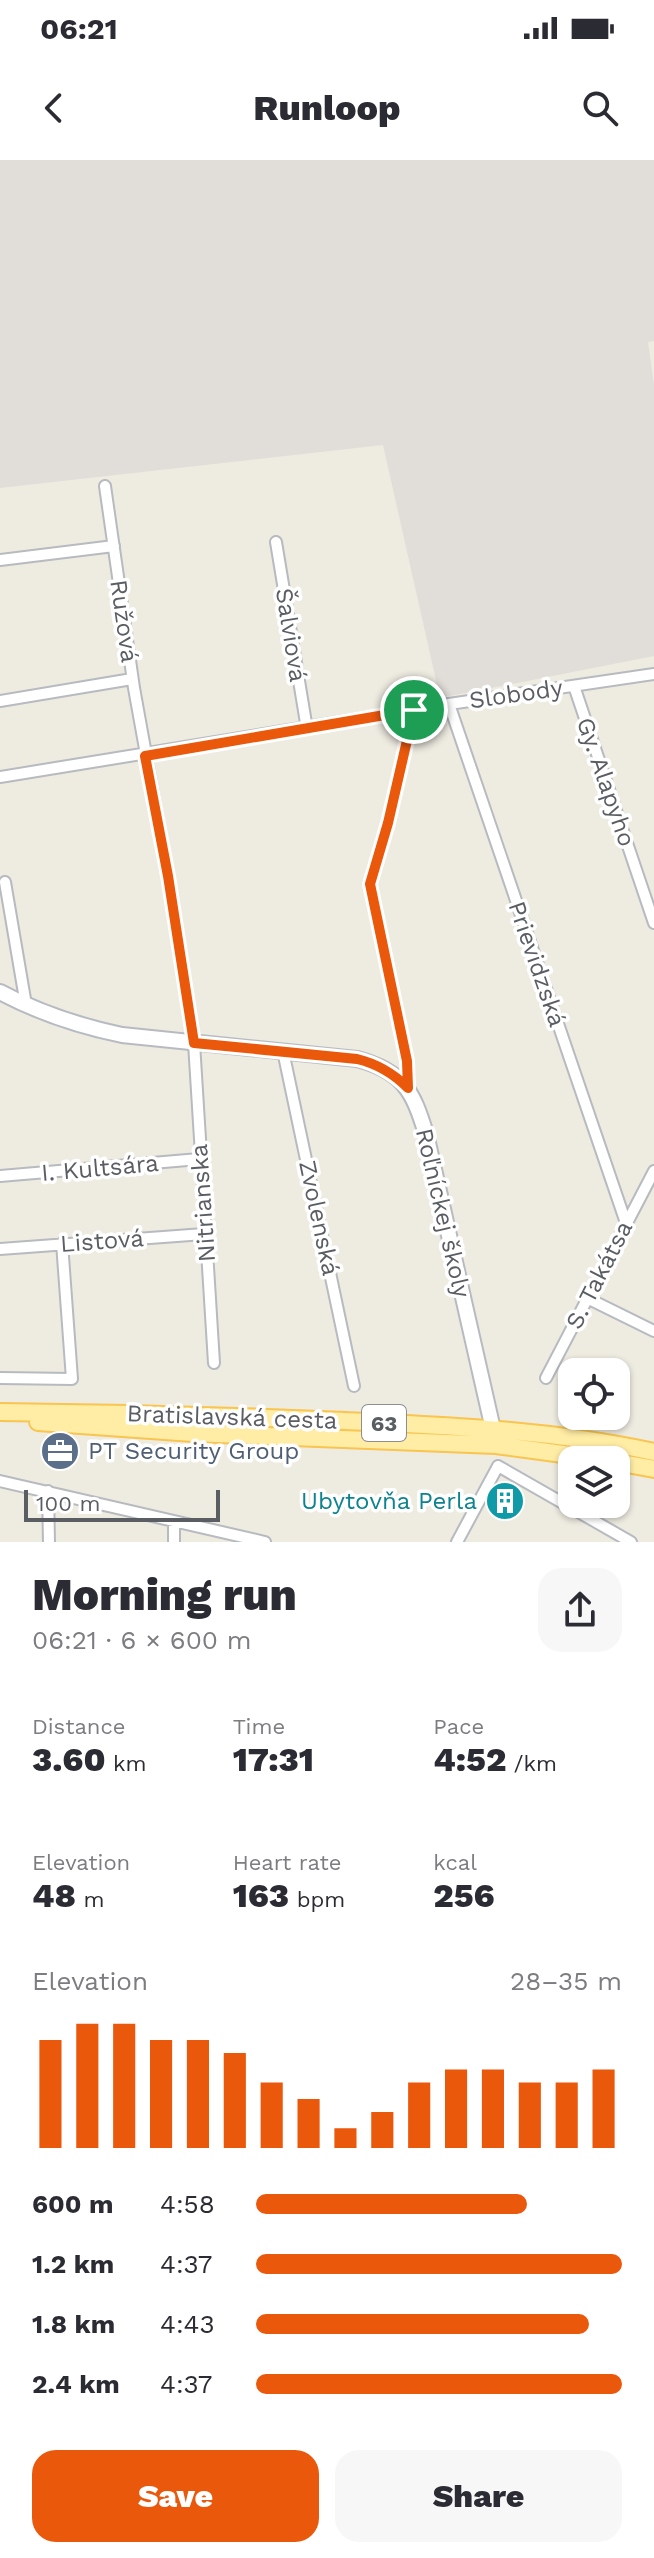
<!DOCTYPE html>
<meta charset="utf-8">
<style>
:root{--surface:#fff;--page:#f7f7f7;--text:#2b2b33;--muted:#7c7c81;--accent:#ea580c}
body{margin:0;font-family:"Work Sans",sans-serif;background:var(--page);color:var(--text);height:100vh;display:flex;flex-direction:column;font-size:30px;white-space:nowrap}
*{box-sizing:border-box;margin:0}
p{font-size:26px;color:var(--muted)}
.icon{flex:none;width:44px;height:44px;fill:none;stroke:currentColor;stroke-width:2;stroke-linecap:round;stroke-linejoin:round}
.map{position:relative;height:1382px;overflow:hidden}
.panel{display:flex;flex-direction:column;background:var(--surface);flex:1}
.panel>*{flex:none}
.tools{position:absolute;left:558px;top:1198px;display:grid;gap:16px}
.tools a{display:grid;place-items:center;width:72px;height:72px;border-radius:16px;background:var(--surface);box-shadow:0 2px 6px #0004;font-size:40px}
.scale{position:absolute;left:24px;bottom:20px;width:196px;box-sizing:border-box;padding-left:8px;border:4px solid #5a5e63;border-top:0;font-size:22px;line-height:28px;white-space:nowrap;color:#5a5e63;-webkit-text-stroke:6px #fff;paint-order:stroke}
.pin{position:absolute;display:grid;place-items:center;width:68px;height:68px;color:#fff;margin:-34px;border:4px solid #fff;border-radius:50%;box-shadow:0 2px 8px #0007}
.round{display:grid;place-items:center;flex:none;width:84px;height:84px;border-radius:24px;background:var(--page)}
.headline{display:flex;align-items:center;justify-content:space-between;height:136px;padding:0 32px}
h1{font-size:44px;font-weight:800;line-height:60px}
.stats{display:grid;grid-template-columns:repeat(3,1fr);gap:12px;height:136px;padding:8px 32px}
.stats div{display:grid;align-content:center}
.stats b{font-size:34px;font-weight:800}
.stats small{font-size:22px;font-weight:400}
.stats p{font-size:22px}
.chart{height:224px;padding:16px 32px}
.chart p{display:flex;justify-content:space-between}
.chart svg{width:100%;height:144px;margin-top:8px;stroke:var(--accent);stroke-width:6}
.primary-button{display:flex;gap:16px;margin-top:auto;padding:16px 32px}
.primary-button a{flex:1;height:92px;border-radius:24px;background:var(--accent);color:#fff;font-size:32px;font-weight:800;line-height:92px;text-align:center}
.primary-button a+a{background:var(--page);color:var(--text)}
ul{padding:0 32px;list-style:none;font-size:26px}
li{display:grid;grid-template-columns:128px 96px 1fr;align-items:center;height:60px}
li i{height:20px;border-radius:10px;background:var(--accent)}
.status{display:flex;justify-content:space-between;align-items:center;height:56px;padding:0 40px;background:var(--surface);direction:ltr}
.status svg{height:22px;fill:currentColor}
header{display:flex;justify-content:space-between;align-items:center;height:104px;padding:0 32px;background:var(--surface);font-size:36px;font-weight:800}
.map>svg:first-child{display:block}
.industrial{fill:#e1ded9}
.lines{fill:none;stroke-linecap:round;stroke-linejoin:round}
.street-casing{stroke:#b7babf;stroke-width:14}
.secondary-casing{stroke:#b7bbc1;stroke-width:18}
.primary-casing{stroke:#f9c44f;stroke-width:20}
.street{stroke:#fff;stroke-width:10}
.secondary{stroke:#fff;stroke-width:14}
.primary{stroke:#ffeda5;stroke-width:16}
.route-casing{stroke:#fff;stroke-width:16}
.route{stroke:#ea580c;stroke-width:10}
.labels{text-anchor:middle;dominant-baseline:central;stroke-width:7;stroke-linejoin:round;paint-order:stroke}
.shield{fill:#fff;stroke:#8c8e92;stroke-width:2}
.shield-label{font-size:22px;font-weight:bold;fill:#5a5e63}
.street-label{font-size:24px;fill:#5a5e63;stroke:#fff}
.service-label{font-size:24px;fill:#4e5e75;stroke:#fff;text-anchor:start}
.culture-label{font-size:24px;fill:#0d838f;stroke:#fff;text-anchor:end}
</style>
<div class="status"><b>06:21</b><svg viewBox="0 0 49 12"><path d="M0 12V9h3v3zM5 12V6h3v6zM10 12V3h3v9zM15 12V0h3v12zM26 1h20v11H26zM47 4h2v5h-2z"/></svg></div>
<header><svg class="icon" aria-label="back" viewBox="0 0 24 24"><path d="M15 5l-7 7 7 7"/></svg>Runloop<svg class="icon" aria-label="search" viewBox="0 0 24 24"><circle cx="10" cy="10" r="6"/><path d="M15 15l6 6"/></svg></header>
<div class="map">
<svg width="654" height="1382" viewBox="0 0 654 1382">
<rect width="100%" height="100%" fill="#eeebe1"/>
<path class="industrial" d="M0,0H654V181L648,182L654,225V496L440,538L383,285L0,328Z"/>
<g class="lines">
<defs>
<path id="street" d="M105,326L134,528L168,716L194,883L214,1203
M276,382L307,569
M0,400L114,386
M574,526L654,763
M0,541L132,519
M449,544L626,1063
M0,617L449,544L654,514
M5,722L26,845
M283,891L354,1226
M408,928L407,901L370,724L388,663L414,550
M0,1016L199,999
M0,1089L204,1074
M587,1138L654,1171
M0,1218L72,1219L62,1083
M546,1218L654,1011
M498,1306L631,1382
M0,1321L265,1382
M48,1331L49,1382
M174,1362V1382
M457,1382L498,1306"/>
<path id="secondary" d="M0,832C39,853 79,866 122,875L357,899C403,911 413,931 426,974L495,1278"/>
<path id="primary" d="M0,1252C115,1253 231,1256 346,1261C450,1266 552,1270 654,1292
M38,1262L193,1273L496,1285L607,1300
M616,1302L654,1309"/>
</defs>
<use href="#street" class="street-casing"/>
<use href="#secondary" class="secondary-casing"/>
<use href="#primary" class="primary-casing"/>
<use href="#street" class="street"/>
<use href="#secondary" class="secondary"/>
<use href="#primary" class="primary"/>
</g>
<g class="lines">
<defs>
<path id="route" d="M414,550L388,663L370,724L407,901L408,928C393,913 378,904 357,899L194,883L168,716L145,596Z"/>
</defs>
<use href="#route" class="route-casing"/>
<use href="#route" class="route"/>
</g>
<defs>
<symbol id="office-disc" viewBox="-11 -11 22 22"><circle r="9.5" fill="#5c6f8a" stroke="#fff"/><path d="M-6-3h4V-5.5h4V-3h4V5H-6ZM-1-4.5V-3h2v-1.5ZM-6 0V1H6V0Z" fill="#fff"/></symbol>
<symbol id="building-disc" viewBox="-11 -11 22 22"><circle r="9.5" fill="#0f9aa8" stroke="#fff"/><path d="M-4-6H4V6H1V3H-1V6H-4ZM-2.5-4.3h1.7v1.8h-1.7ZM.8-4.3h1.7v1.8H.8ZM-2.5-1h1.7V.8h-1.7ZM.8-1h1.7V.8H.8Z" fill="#fff"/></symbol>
</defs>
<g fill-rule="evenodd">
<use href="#office-disc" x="38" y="1269" width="44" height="44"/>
<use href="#building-disc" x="483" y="1319" width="44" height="44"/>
</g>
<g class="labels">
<rect class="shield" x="362" y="1245" width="44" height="36" rx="6"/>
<g class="shield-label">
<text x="384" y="1263">63</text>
</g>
<g class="street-label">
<text transform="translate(124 461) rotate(82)">Ružová</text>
<text transform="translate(291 475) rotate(81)">Šalviová</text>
<text transform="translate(516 534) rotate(-8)">Slobody</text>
<text transform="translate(606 622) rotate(71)">Gy. Alapyho</text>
<text transform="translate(537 804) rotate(71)">Prievidzská</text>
<text transform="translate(100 1008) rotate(-5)">I. Kultsára</text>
<text transform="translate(203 1043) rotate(-94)">Nitrianska</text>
<text transform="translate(443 1053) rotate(77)">Roľníckej školy</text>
<text transform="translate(319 1058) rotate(78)">Zvolenská</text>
<text transform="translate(102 1081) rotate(-4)">Listová</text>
<text transform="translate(599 1115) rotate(-63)">S. Takátsa</text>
<text transform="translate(232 1257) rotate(2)">Bratislavská cesta</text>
</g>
<g class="service-label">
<text x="88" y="1291">PT Security Group</text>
</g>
<g class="culture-label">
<text x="477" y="1341">Ubytovňa Perla</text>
</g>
</g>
</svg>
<div class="tools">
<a><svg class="icon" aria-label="locate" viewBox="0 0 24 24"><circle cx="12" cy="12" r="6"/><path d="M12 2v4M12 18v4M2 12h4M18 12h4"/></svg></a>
<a><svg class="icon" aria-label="layers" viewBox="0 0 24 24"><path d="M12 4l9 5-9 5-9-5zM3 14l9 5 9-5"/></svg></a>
</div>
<div class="scale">100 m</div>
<div class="pin" style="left:414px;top:550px;background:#1e9e55"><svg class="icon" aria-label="arrive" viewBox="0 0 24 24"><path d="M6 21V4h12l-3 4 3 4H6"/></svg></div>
</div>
<section class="panel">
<div class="headline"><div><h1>Morning run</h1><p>06:21 · 6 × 600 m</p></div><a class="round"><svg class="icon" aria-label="share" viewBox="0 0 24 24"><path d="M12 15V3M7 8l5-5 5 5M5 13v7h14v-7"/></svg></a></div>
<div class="stats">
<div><p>Distance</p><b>3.60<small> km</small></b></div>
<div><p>Time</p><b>17:31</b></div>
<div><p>Pace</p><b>4:52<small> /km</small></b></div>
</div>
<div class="stats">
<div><p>Elevation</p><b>48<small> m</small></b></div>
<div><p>Heart rate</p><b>163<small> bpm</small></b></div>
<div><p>kcal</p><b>256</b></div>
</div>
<div class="chart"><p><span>Elevation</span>28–35 m</p>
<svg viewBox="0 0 160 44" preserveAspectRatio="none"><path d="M5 44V11M15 44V6M25 44V6M35 44V11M45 44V11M55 44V15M65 44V24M75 44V29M85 44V38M95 44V33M105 44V24M115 44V20M125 44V20M135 44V24M145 44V24M155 44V20"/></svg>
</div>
<ul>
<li><b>600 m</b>4:58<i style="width:74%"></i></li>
<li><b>1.2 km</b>4:37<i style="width:100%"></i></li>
<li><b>1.8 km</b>4:43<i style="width:91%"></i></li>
<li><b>2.4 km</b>4:37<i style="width:100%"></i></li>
</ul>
<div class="primary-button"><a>Save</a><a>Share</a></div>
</section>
